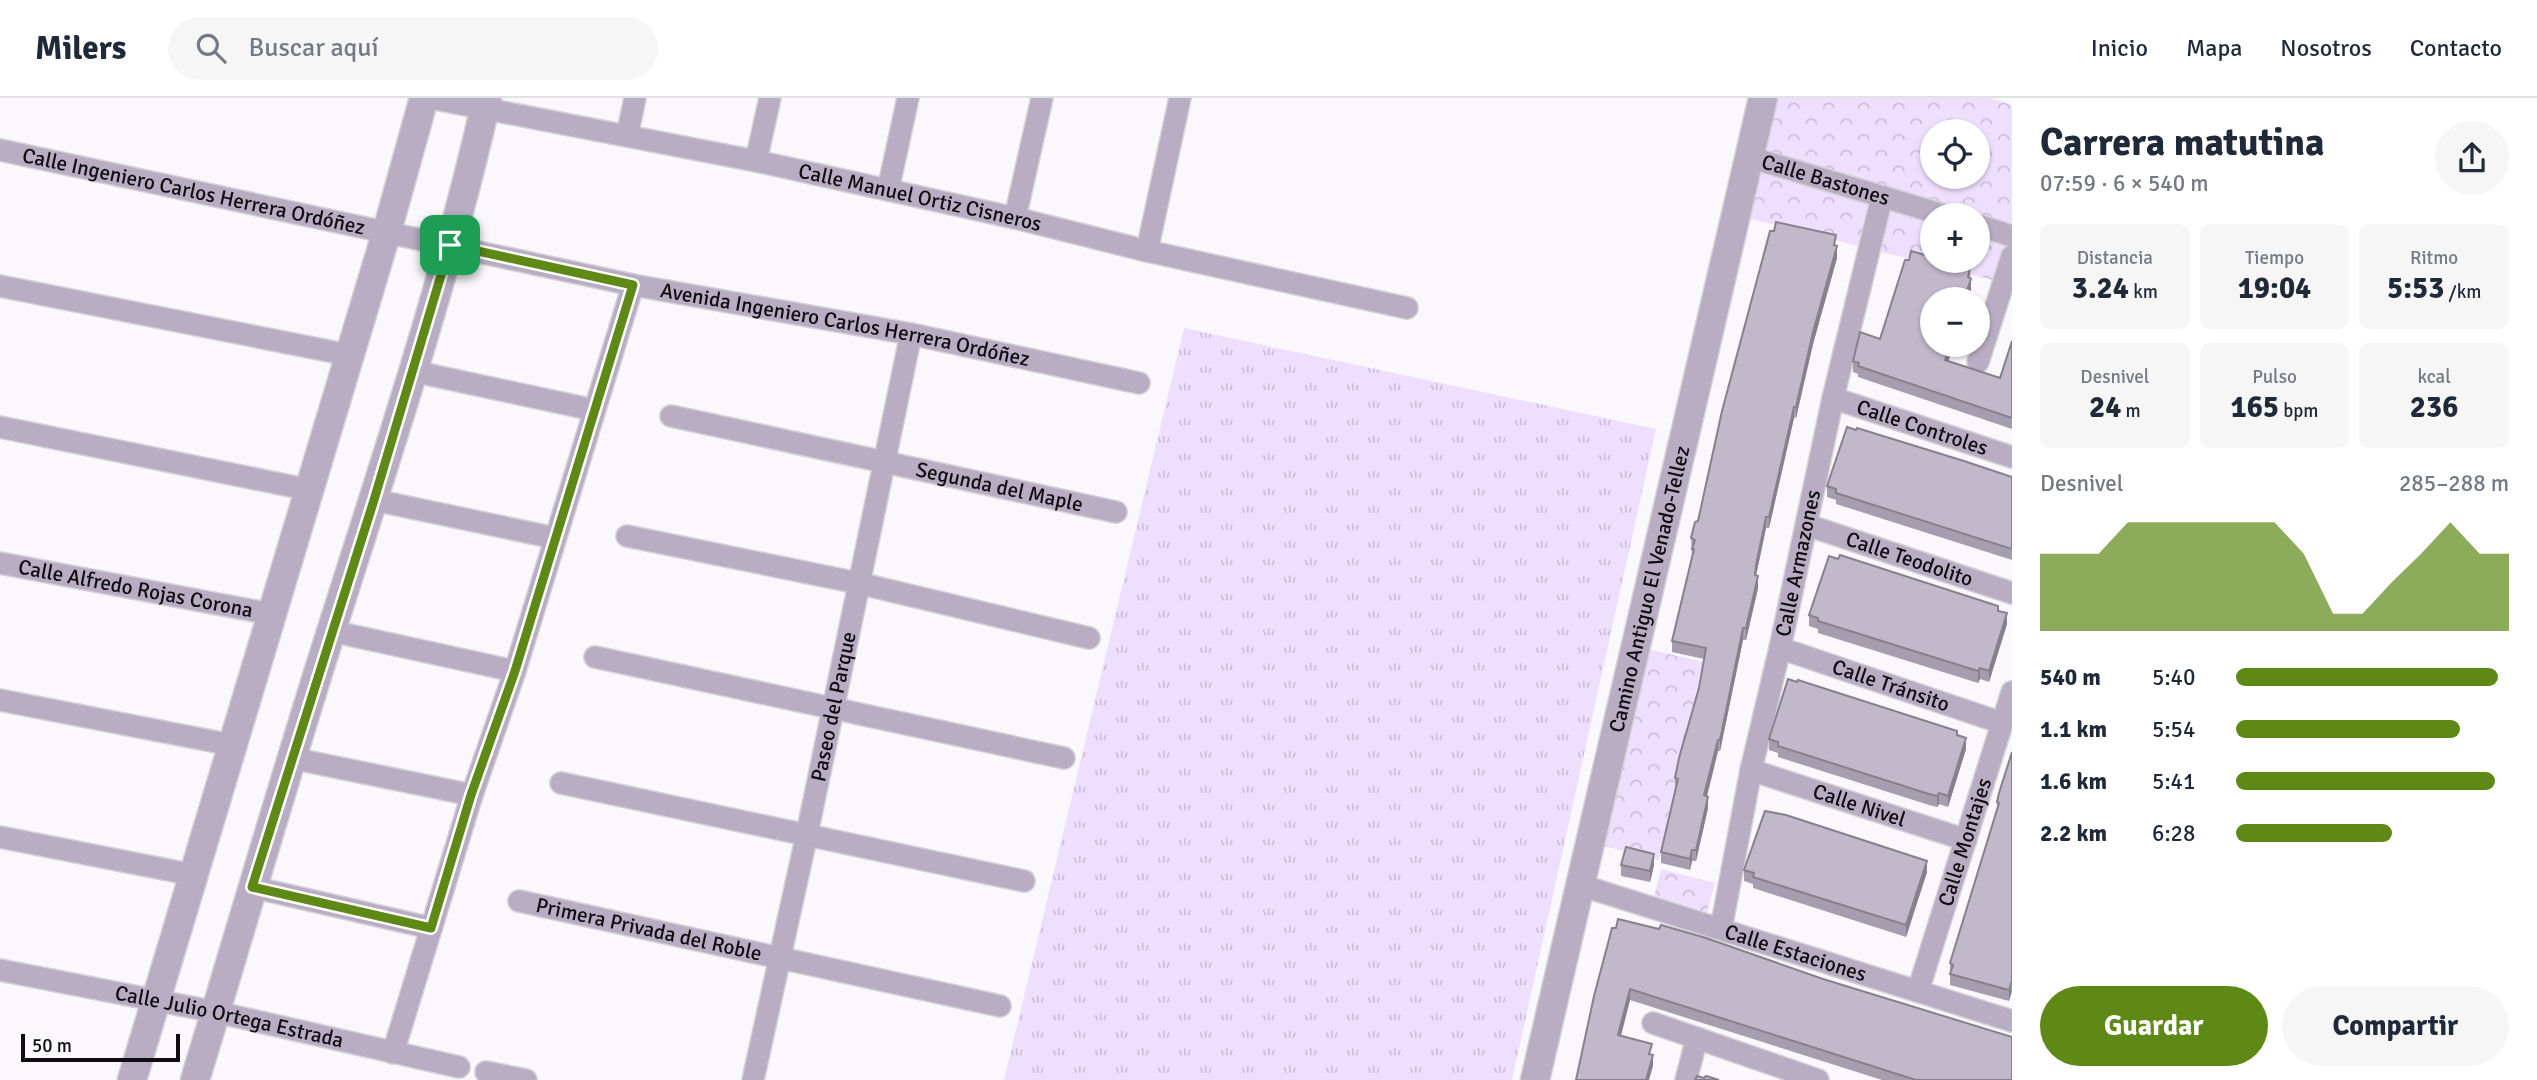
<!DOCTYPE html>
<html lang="es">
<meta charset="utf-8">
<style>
:root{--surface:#fff;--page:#f6f6f7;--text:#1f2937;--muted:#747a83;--line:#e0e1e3;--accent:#5e8917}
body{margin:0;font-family:Signika,sans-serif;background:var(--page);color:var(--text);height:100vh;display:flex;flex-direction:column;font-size:26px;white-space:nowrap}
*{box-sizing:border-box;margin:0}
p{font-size:23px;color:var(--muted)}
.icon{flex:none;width:38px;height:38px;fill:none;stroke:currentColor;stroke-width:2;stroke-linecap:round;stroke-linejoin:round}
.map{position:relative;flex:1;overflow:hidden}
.details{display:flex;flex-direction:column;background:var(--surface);width:525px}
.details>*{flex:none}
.tools{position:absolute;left:1920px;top:21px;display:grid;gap:14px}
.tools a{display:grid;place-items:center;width:70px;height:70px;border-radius:50%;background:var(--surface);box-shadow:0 2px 5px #0004;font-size:35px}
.scale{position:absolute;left:21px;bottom:18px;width:159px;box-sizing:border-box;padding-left:7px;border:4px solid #0f0c12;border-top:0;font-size:19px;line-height:24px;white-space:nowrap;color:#0f0c12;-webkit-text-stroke:5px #faf8fc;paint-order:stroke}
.pin{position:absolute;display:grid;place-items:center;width:60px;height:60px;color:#fff;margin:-30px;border-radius:14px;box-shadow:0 4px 10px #0006}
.round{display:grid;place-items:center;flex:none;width:74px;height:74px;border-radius:37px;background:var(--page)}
.head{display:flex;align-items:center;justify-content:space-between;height:119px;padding:0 28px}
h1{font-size:38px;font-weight:700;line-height:52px}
.figures{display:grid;grid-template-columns:repeat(3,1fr);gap:10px;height:119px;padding:7px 28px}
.figures div{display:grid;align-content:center;border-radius:10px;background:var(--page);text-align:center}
.figures b{font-size:30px;font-weight:700}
.figures small{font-size:19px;font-weight:400}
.figures p{font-size:19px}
.chart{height:196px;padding:14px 28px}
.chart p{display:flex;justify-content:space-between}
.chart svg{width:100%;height:126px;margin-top:7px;fill:var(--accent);opacity:.7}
.button{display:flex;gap:14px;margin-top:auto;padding:14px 28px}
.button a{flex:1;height:80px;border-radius:42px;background:var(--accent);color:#fff;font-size:28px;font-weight:700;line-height:80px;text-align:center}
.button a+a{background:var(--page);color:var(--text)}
ul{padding:0 28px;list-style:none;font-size:23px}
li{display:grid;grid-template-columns:112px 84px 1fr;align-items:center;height:52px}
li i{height:18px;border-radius:9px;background:var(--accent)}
header{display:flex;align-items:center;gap:42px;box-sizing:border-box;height:98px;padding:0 35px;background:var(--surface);border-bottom:2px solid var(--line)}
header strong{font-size:33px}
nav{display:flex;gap:38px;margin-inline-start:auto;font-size:24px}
.search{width:490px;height:63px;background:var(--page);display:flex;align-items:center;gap:18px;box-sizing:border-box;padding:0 24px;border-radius:38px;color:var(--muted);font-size:26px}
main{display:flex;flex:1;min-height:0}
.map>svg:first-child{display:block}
.grass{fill:url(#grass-tufts)}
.park{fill:url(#park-crowns);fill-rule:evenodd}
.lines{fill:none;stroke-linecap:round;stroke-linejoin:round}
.minor-casing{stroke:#d4d2d7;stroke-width:24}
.tertiary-casing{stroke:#d4d2d7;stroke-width:31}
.minor{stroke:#b8adc2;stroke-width:21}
.tertiary{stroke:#b8adc2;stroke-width:28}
.wall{fill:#a69eae}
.shaded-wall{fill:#87818d}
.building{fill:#c1b8ca;stroke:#87818d;stroke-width:2}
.route-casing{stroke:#fff;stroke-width:14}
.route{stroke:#5e8917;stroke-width:9}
.labels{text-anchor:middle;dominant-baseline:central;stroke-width:7;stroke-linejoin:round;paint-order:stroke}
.street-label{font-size:21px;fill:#0f0c12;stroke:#faf8fc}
</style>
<header>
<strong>Milers</strong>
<div class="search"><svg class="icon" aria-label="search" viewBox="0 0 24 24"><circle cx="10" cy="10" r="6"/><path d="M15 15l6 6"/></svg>Buscar aquí</div>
<nav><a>Inicio</a><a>Mapa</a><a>Nosotros</a><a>Contacto</a></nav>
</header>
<main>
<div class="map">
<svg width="2012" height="982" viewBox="0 0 2012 982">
<defs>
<pattern id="grass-tufts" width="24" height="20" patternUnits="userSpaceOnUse" patternTransform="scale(1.75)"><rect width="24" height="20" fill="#efdffe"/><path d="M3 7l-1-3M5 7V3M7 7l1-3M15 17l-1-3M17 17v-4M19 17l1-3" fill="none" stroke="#ccbed9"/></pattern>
<pattern id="park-crowns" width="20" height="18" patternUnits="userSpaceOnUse" patternTransform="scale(1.75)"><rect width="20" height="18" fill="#efdffe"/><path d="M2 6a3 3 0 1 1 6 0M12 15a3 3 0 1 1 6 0" fill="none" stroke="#ccbed9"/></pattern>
</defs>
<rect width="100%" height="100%" fill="#faf8fc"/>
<path class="grass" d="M1184,230L1656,331L1512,982H1004Z"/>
<path class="park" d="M1764,0H1990L2012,7V187L1739,118ZM1932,33H1978V79H1932ZM1932,117H1978V163H1932Z
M1642,550L1705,564L1659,762L1592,745Z
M1661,771L1715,785L1707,815L1653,802Z"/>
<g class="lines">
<defs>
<g id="minor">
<path id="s1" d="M430,0L756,63L1015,120L1147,153L1407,210"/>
<path d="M627,38L635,0"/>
<path id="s2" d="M0,52L633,187L911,236L1139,285"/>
<path id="s3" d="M1749,59L1944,117"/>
<path d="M756,63L770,0"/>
<path d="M888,92L908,0"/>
<path d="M1015,120L1042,0"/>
<path d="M1978,127L2012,138"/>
<path d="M1147,153L1180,0"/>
<path d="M0,188L349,257"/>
<path d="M1978,264L2012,158"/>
<path d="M412,273L594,312"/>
<path id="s4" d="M1833,300L2012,359"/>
<path id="s5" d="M671,318L1116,414"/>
<path d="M0,329L310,392"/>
<path d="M374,402L555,440"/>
<path id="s6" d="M1807,427L2012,495"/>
<path d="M627,438L858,485L1089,540"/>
<path id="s7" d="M0,465L271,516"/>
<path d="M331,533L515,573"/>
<path id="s8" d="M1780,550L2002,625"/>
<path d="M595,559L1064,660"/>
<path d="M0,602L232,647"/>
<path d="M291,660L472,697"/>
<path id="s9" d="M1751,672L1966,742"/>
<path d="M561,685L1024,783"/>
<path d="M0,739L194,777"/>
<path id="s10" d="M1580,787L2012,923"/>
<path d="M252,789L431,830"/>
<path id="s11" d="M519,803L1000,908"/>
<path id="s12" d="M1721,831L1751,672L1780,550L1833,300L1882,99"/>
<path id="s13" d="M0,872L216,914L459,969"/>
<path id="s14" d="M1918,893L2012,594"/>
<path d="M1653,925L1818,982"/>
<path d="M393,955L472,697L515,573L633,187"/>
<path d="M486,974L526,982"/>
<path id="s15" d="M753,982L807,736L911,236"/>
<path d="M1686,982L1697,940"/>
</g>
<g id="tertiary">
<path d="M132,982L387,133L424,0"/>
<path d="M195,982C240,834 283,685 330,537C386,360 446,182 487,0"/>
<path id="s16" d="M1535,982C1611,655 1688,328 1763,0"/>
</g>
</defs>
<use href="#minor" class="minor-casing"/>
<use href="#tertiary" class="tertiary-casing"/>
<use href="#minor" class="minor"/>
<use href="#tertiary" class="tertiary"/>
</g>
<path class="wall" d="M1836,148L1837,160L1813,246L1796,320H1794L1769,430H1766L1756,477L1758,490L1746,542H1743L1720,653H1718L1707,699L1708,710L1696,763H1692L1690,772L1661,765V754L1675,691V680L1699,590L1704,561L1672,554V543L1692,459L1691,440L1698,423Z
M1970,170L1971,192L1948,263L2000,280L2012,243V331L1858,279V276L1853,274V263Z
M2012,379V462L1836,406V402L1827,399V388Z
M1998,513L2007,526L1989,584L1980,581L1978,585L1818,535V531L1809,528V517Z
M1797,584L1957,637L1966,651L1948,709L1939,706L1937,709L1929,707L1778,659V655L1769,652V641Z
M2012,654V894L2009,903L1950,887V865L1997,712V704Z
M1621,767H1654L1650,784L1621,778Z
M1744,772L1927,774L1906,839L1753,790V786L1744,783Z
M1612,830L1823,881L2012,982H1882L1630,902L1621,938L1652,957L1653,968L1576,982Z"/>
<path class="shaded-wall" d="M1837,148V160L1813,246L1796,320V309L1813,234Z
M1971,181V192L1968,201H1964Z
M1950,247H1954L1945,273V262Z
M1794,309V320L1769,430V419Z
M1766,419V430L1756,478V467Z
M1758,478V490L1746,542V530Z
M2007,515V526L1989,584V573Z
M1743,530V542L1720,653V642Z
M1980,570V581L1978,585V573Z
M1966,640V651L1948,709V698Z
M1718,642V653L1704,709V697Z
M1939,695V706L1937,709V698Z
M1708,699V710L1696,763V752Z
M1692,752V763L1690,772V761Z
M1654,756V767L1650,784V773Z
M1927,763V774L1906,839V827Z
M2011,883V894L2009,903V892Z
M1630,891V902L1618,948V937Z
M1653,957V968L1649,982H1646Z"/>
<path class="building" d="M1776,124L1836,137L1834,147L1837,148L1813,234L1796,309H1794L1769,419H1766L1756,467L1755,477L1758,478L1746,530H1743L1720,642H1718L1704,697L1708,699L1696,752H1692L1690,761L1661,754L1678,681L1675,680L1679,660L1699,590L1706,550L1672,543L1694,451H1692L1695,442L1691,440L1695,424L1698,423L1722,313L1770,133H1774Z
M1911,153L1932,159V163H1946L1970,170L1968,179L1971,181L1964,201H1932V247H1950L1945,262L2000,280L2012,243V320L1858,268L1859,265L1853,263L1860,234L1880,241L1905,162H1909Z
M1847,329L1856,332L1857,330L1964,363L2012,379V451L1836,395V391L1827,388Z
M1840,457L1998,508V513L2007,515L1989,573L1980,570L1978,573L1818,523V520L1809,517L1829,458L1838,461Z
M1788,581L1797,584L1798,582L1957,633V637L1966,640L1948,698L1939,695L1937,698L1929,696L1778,648V644L1769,641Z
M2012,654V883L2009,892L1950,876L1953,867L1950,865L1999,705L1997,704L1999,695Z
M1765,713L1786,717L1927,763L1906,827L1753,779L1754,775L1744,772Z
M1626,749L1654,756L1650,773L1621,767Z
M1618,821L1659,831L1661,827L1706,840L1823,881L2012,939V982H1916L1630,891L1618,937L1652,946L1649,956L1653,957L1646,982H1576L1594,898L1612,830H1616Z
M1697,978L1704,980L1706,978L1719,982H1695Z"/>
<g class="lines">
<defs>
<path id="route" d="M450,147L633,187L515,573L471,697L431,830L252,789L374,402Z"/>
</defs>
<use href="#route" class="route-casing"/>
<use href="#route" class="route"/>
</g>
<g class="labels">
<g class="street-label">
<text stroke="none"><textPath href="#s3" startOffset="80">Calle Bastones</textPath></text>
<text stroke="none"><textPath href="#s2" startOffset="198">Calle Ingeniero Carlos Herrera Ordóñez</textPath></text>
<text stroke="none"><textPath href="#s1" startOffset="500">Calle Manuel Ortiz Cisneros</textPath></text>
<text stroke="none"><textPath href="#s2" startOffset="863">Avenida Ingeniero Carlos Herrera Ordóñez</textPath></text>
<text stroke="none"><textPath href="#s4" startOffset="94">Calle Controles</textPath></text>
<text stroke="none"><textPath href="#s5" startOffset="336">Segunda del Maple</textPath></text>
<text stroke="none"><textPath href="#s6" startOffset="108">Calle Teodolito</textPath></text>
<text stroke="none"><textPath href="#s12" startOffset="374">Calle Armazones</textPath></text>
<text stroke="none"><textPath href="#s7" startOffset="138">Calle Alfredo Rojas Corona</textPath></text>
<text stroke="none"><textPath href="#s16" startOffset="504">Camino Antiguo El Venado-Tellez</textPath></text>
<text stroke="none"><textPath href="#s8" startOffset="117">Calle Tránsito</textPath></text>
<text stroke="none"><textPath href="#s15" startOffset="382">Paseo del Parque</textPath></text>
<text stroke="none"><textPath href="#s9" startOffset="114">Calle Nivel</textPath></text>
<text stroke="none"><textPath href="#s14" startOffset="156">Calle Montajes</textPath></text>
<text stroke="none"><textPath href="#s11" startOffset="133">Primera Privada del Roble</textPath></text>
<text stroke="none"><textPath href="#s10" startOffset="226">Calle Estaciones</textPath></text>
<text stroke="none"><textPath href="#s13" startOffset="234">Calle Julio Ortega Estrada</textPath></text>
</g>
</g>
</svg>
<div class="tools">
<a><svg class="icon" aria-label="locate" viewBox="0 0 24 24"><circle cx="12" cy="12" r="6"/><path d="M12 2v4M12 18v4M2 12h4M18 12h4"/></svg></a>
<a>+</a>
<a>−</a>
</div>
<div class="scale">50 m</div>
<div class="pin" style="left:450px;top:147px;background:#1e9e55"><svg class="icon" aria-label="arrive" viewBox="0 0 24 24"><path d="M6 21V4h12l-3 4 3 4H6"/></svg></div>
</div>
<section class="details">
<div class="head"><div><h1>Carrera matutina</h1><p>07:59 · 6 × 540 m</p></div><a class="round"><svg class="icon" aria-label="share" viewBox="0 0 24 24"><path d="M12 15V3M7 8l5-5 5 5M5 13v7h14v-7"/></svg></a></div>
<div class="figures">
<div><p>Distancia</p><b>3.24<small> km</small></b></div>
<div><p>Tiempo</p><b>19:04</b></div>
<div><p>Ritmo</p><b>5:53<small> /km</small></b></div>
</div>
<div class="figures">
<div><p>Desnivel</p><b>24<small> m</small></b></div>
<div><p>Pulso</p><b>165<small> bpm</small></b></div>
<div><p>kcal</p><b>236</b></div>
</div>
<div class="chart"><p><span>Desnivel</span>285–288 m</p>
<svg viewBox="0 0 160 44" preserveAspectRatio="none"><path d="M0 44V17L10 17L20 17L30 6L40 6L50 6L60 6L70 6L80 6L90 17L100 38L110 38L120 27L130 17L140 6L150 17L160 17V44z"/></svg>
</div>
<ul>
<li><b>540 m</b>5:40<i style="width:96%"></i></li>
<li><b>1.1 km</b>5:54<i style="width:82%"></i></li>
<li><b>1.6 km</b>5:41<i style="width:95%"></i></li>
<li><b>2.2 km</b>6:28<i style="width:57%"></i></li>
</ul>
<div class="button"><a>Guardar</a><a>Compartir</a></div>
</section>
</main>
